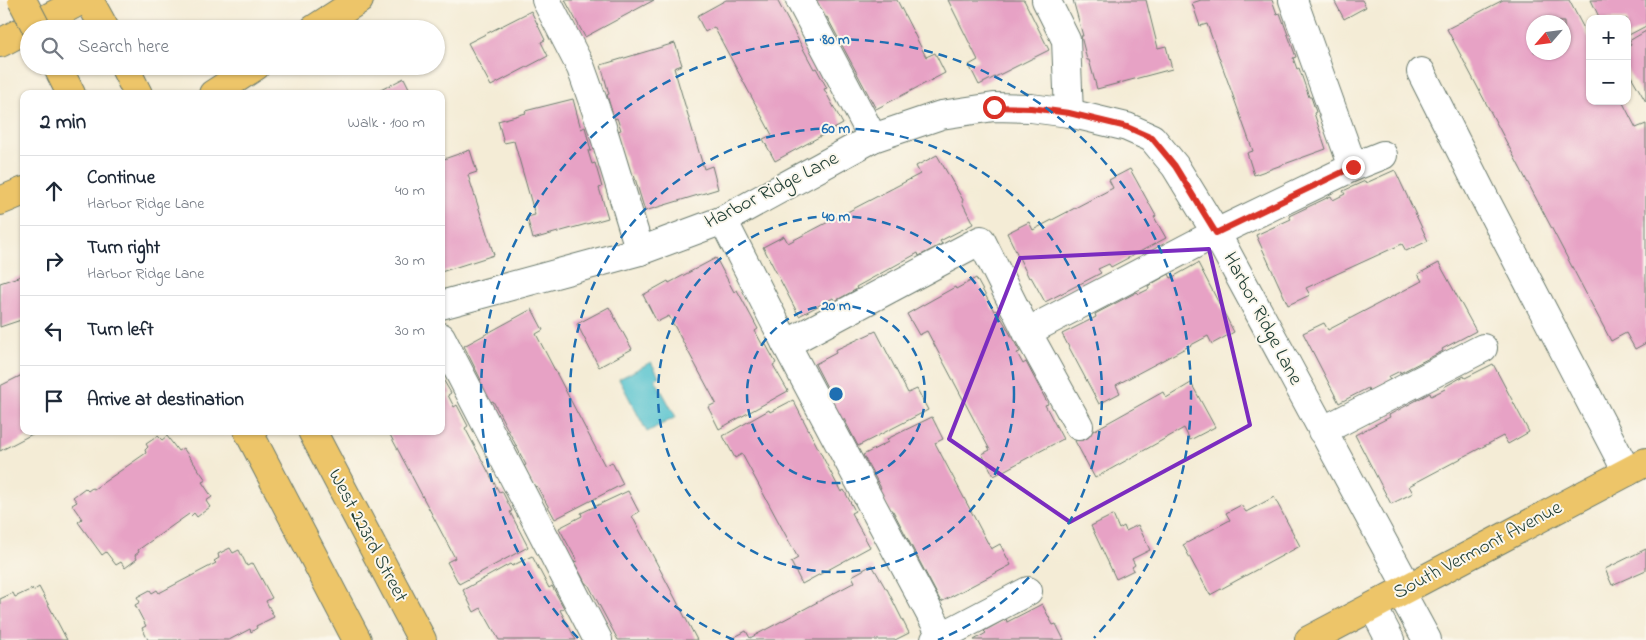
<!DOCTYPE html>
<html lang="en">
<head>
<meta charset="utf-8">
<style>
  :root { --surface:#fff; --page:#f2f2f3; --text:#1f2937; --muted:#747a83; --line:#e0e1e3 }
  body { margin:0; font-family:"Indie Flower",sans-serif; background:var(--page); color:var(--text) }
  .controls { position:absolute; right:15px; top:15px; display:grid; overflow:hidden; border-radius:10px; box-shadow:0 1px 4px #0004 }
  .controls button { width:45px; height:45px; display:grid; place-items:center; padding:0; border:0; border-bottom:1px solid var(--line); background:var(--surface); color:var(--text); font:25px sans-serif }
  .compass { position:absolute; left:1526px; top:15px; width:45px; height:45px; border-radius:50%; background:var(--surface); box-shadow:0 1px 4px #0004; rotate:242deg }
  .stop { position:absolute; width:15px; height:15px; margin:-11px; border:4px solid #d93025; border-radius:50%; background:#fff }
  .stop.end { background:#d93025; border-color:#fff; box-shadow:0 1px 5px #0008 }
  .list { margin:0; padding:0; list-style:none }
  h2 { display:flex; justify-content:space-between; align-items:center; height:65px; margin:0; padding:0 20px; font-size:21px }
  h2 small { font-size:16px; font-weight:400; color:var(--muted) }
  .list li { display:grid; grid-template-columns:32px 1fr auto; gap:15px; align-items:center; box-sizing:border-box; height:70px; padding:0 20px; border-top:1px solid var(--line) }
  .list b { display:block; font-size:19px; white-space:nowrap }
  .list p { margin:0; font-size:16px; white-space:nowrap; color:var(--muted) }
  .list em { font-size:16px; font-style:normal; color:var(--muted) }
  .icon { flex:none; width:28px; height:28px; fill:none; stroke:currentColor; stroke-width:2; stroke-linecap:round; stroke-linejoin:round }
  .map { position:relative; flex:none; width:1646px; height:640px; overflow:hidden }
  .search { position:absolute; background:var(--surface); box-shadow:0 1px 4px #0004; left:20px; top:20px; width:425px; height:55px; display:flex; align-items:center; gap:12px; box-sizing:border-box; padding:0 18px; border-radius:28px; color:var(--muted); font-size:19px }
  .panel { position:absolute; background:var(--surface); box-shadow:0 1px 4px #0004; left:20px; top:90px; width:425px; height:345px; border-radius:10px }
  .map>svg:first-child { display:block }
</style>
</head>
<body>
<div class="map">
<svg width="1646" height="640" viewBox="0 0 1646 640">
  <rect width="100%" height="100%" fill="#fbf7ec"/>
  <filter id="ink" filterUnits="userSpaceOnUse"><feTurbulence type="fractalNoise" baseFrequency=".02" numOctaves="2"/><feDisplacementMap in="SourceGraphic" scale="10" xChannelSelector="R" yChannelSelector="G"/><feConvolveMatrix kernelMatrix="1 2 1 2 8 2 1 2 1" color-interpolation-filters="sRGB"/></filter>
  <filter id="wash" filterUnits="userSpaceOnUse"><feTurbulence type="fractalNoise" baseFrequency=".0096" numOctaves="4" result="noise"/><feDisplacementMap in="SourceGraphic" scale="20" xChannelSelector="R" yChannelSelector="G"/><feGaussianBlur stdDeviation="1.12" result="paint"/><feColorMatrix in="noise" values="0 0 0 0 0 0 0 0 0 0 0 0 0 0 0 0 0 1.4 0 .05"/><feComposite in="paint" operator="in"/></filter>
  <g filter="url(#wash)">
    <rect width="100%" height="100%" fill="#f4ecd6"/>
    <polygon fill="#55c2ce" stroke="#3a8081" points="651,362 659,376 655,379 676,417 647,432 619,379"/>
    <g id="blocks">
      <g fill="#e7a2c5" fill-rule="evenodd">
        <polygon points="565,0 654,0 585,37"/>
        <polygon points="726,0 777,0 814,69 816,68 827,88 824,89 843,124 775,161 763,139 772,135 714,27 705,32 697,16"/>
        <polygon points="815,0 897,0 926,57 935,53 945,73 876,109 827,17 825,18"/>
        <polygon points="948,0 1024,0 1049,50 979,85 969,65 978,60"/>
        <polygon points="1073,0 1146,0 1158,48 1166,46 1172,69 1097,89 1089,60 1087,60 1081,36 1083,36"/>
        <polygon points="1201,0 1272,0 1277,14 1280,13 1296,57 1293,58 1297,69 1299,68 1309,97 1311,97 1316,112 1314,113 1326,149 1254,175 1247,153 1253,151 1207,24 1200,26 1192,3"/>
        <polygon points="1334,0 1362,0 1366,7 1344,19"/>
        <path d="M1503,0H1569L1590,40V101H1622L1636,128L1646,124V343L1635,349L1626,333L1611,341L1447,29ZM1534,22H1564V52H1534Z"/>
        <polygon points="1591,0 1646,0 1646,26 1627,36 1627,19 1600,19"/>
        <polygon points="531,11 545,40 541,42 548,56 491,86 468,43"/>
        <polygon points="1646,31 1646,102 1627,69 1627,47 1631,45 1629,41"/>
        <polygon points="675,43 682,65 674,68 704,169 712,166 718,189 645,211 634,175 631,176 617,131 621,130 617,118 614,119 607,95 609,94 601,65"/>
        <polygon points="404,78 412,94 373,94"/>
        <polygon points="573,99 581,129 585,127 591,151 588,151 592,164 595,163 602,187 599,188 608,218 533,239 527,217 535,215 514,141 504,143 498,121 526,113 525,111"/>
        <polygon points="470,150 477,172 468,175 494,255 441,272 441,160"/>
        <polygon points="937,155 963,200 962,202 973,224 940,241 942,244 919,256 918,253 856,287 857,289 835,301 833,298 799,316 763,247 784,236 788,243 920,174 916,166"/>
        <polygon points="1130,169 1156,216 1154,217 1166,238 1111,267 1109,264 1098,269 1101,273 1045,302 1031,277 1029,278 1007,233 1029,222 1033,230 1113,188 1109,180"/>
        <polygon points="1395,170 1428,241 1406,251 1402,244 1306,288 1310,295 1288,305 1256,235 1291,219 1289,216 1331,196 1333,200 1345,194 1343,191 1365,181 1366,183"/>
        <polygon points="716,258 734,292 737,290 758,329 755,331 762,344 765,343 776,363 773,365 788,391 719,429 708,407 716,403 669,316 657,322 643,295 668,281 669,283"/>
        <polygon points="1198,263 1234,332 1212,344 1208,336 1116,385 1120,393 1099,404 1062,334 1096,317 1095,314 1137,292 1139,294 1149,289 1148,286 1169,274 1171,278"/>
        <polygon points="1439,263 1476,331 1442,349 1443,351 1400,373 1400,371 1388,377 1390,380 1369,391 1368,388 1339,403 1303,333 1324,323 1328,330 1422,281 1418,274"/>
        <polygon points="24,275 24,319 0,327 0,283"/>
        <polygon points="976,278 994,311 997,310 1020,352 1017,353 1023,364 1026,362 1048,404 1045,405 1063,439 994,476 982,454 990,450 927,331 919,335 907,314 955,287 956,289"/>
        <polygon points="609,307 632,349 599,367 577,324"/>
        <polygon points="532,309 543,330 536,334 605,466 612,462 623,484 555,519 537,486 534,487 524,466 526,465 493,401 490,402 479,380 481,380 464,346"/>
        <polygon points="876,331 908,393 917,389 928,410 858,446 844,419 841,420 830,398 832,397 815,364 836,353 835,350"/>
        <polygon points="1493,364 1529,432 1508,444 1503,436 1409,486 1413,493 1391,504 1355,435 1390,417 1389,415 1430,393 1431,396 1445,389 1444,387 1464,376 1465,378"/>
        <polygon points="24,374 24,431 38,431 0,451 0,386"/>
        <polygon points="441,376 451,393 448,395 454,407 457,405 468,426 465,428 499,492 502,491 512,511 510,512 528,547 459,584 447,562 455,558 388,431 441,431"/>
        <polygon points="1191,383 1215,427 1190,440 1184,428 1095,478 1075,441 1163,392 1166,398"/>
        <polygon points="793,400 841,492 844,490 855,511 851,513 870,547 802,584 791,562 798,558 742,454 735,458 723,436 769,410 770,412"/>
        <polygon points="932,417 943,439 935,443 991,549 1000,544 1011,565 941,602 893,511 890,512 878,489 881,488 863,455 888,442 887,439"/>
        <polygon points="158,436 162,440 167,436 178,451 183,448 206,480 202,482 212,497 206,501 210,507 197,517 194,513 191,516 189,514 138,550 139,552 135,555 137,559 125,568 121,562 116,565 106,552 102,555 78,522 82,519 72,505 77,502 73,497 85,488 88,491 92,488 94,489 146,453 145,450 148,447 146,444"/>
        <polygon points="628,491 639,512 632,516 697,640 618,640 588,584 586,584 574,562 577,561 559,528 582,516 581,513"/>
        <polygon points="1274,497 1300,546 1210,595 1183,545 1230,520 1226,513 1241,505 1246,512"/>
        <polygon points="1113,515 1119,529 1124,526 1126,531 1138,525 1150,550 1132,559 1135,565 1132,567 1134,570 1116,579 1091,526"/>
        <polygon points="230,548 233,553 239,550 247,566 253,563 272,598 266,601 274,617 256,626 257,628 251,632 250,629 229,640 148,640 142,628 146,626 135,605 140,602 137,597 150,590 152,593 157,590 159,593 216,563 214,561 219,558 218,554"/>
        <polygon points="1646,549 1646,570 1612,585 1605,569"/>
        <polygon points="532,556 549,588 552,586 564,608 560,610 576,640 499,640 481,608 474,612 463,590 510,564 512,566"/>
        <polygon points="872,565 886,589 887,589 909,633 895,640 729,640 746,631 750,638 855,582 852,576"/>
        <polygon points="39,587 67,640 0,640 0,599 13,593 15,597 32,589 33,591"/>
        <polygon points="1042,604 1053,625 1056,624 1064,640 974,640 986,633 984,631 1006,619 1007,622"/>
      </g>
    </g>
  </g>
  <g filter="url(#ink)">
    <use href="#blocks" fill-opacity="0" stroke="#6a7a6d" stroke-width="1"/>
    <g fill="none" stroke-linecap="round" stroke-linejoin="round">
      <defs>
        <g id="minor">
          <polyline points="546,0 581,68 602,127 640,251"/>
          <polyline points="800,0 873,138"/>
          <polyline points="1046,0 1066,40 1069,113"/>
          <polyline points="1421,72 1482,193 1627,472"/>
          <polyline points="1353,167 1383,155"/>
          <polyline points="723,220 786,344 942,636"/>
          <polyline points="441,305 640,251 723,220 873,138 941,115 994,107 1031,108 1069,113 1127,127 1152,138 1175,166 1216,233 1408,588"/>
          <polyline points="441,337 598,640"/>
          <polyline points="786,344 981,240 1027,332"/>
          <polyline points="1079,426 1027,332 1216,233 1353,167 1293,0"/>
          <polyline points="1322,431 1483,348"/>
          <polyline points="1401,592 1427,640"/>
          <polyline points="1373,607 1390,640"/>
          <polyline points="935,640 1028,591"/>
        </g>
        <g id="major">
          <polyline points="89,0 105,29"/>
          <polyline points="57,66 71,94"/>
          <polyline points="124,66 138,94"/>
          <polyline points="248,431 357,640"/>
          <polyline points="312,431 422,640"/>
          <polyline points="1309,640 1646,462"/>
        </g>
        <g id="highway">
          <polyline points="314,29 359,0"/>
          <polyline points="0,43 82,0"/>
          <polyline points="213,94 256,66"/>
          <polyline points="0,201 24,191"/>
        </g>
      </defs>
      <use href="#minor" stroke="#6a7a6d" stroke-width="30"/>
      <use href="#major" stroke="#6a7a6d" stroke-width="30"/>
      <use href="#highway" stroke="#6a7a6d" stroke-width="30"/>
      <use href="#minor" stroke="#fff" stroke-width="28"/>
      <use href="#major" stroke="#edc569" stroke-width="28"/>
      <use href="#highway" stroke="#edc569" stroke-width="28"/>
      <defs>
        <polyline id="major-bridge" points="22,0 37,29"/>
      </defs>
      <use href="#major-bridge" stroke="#6a7a6d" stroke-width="30" stroke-linecap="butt"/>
      <use href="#major-bridge" stroke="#edc569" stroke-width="28"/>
    </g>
  </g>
  <g fill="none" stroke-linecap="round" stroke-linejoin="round" filter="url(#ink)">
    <polyline stroke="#d93025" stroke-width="6" points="994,107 1031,108 1069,113 1127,127 1152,138 1175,166 1216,233 1353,167"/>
  </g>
  <path fill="none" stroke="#7b2cbf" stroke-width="4" stroke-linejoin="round" d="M1209,249L1250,425L1070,522L949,439L1020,258Z"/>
  <g fill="none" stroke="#1f6fb2" stroke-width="2.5" stroke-dasharray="9 6">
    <circle cx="836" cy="394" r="89"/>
    <circle cx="836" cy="394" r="178"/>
    <path d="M734 640A266 266 0 1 1 938 640"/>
    <path d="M578 638A355 355 0 1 1 1094 638"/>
  </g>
  <g text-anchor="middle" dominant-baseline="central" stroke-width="4" stroke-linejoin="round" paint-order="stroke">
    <g font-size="20" fill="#1f3d34" stroke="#fbf7ec">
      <text transform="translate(772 191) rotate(-27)">Harbor Ridge Lane</text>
      <text transform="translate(1262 319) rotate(62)">Harbor Ridge Lane</text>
      <text transform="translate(367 536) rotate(62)">West 223rd Street</text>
      <text transform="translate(1478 551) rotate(-28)">South Vermont Avenue</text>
    </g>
  </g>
  <circle cx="836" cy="394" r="8" fill="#1f6fb2" stroke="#fbf7ec" stroke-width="2.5"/>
  <g font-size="15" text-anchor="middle" font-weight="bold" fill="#1f6fb2" stroke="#fbf7ec" stroke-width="4" stroke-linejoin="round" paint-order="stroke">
    <text x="836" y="44">80 m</text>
    <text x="836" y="133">60 m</text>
    <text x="836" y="221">40 m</text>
    <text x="836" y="310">20 m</text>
  </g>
</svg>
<div class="controls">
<button>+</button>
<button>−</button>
</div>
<svg class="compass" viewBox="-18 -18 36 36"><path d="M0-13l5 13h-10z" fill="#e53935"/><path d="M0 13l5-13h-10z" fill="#747a83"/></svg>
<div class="stop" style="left:994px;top:107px"></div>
<div class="stop end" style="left:1353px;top:167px"></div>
<div class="search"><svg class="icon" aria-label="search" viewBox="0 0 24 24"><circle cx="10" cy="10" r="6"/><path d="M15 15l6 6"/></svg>Search here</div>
<section class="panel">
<h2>2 min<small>Walk · 100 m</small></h2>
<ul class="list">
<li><svg class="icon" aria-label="ahead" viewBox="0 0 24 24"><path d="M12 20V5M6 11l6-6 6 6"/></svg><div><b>Continue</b><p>Harbor Ridge Lane</p></div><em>40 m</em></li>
<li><svg class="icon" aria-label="right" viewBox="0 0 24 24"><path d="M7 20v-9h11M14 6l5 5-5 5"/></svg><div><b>Turn right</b><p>Harbor Ridge Lane</p></div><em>30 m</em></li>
<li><svg class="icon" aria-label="left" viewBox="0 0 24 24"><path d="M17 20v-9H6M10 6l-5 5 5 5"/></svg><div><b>Turn left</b></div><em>30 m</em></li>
<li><svg class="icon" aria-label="arrive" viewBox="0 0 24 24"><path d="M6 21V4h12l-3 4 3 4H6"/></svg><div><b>Arrive at destination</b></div></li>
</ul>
</section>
</div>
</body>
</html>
